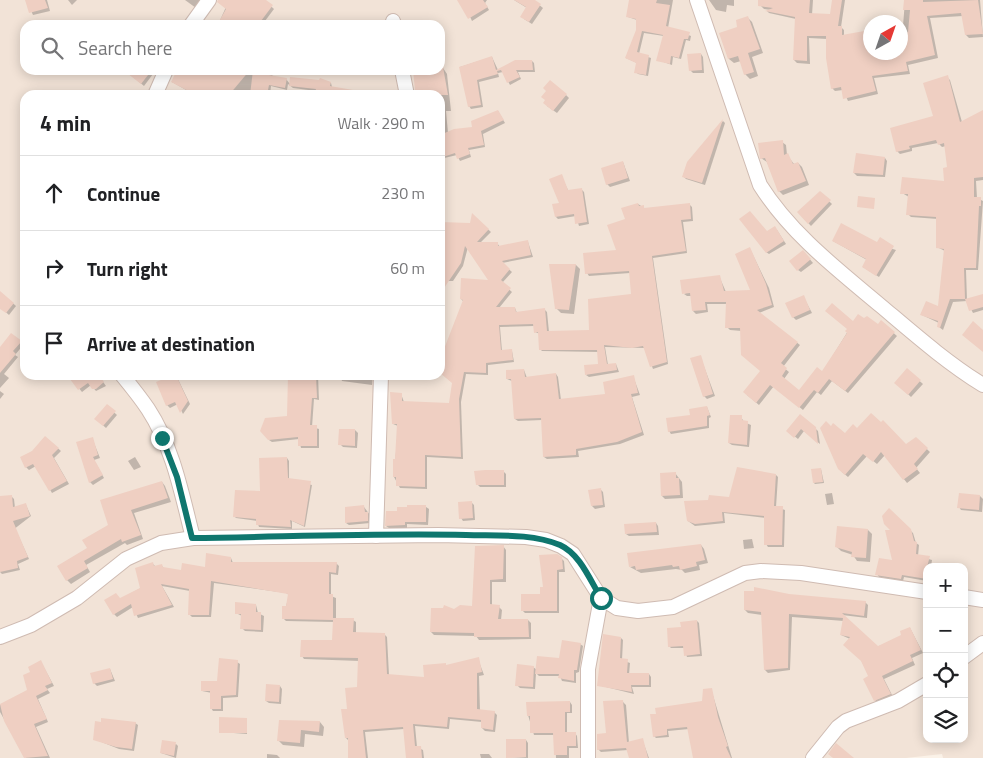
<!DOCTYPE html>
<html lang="en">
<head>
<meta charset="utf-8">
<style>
  :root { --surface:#fff; --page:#f2f2f2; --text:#202124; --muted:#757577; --line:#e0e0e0 }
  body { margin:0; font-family:"Titillium Web",sans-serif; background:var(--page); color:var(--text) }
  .controls { position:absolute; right:15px; bottom:15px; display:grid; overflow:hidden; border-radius:10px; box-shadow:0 2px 12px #0003 }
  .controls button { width:45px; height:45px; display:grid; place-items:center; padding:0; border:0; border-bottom:1px solid var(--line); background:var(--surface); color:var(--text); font:25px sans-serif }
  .compass { position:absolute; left:863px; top:15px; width:45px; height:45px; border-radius:50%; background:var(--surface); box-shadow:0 2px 12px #0003; rotate:40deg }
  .stop { position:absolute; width:15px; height:15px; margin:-11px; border:4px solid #0f766e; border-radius:50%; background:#fff }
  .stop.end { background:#0f766e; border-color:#fff; box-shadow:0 1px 5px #0008 }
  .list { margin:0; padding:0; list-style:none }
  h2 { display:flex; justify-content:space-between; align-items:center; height:65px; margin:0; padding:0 20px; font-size:21px }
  h2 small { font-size:16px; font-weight:400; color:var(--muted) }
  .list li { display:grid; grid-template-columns:32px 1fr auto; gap:15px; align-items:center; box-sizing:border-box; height:75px; padding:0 20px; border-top:1px solid var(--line) }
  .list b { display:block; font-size:19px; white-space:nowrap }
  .list em { font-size:16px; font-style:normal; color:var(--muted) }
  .icon { flex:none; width:28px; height:28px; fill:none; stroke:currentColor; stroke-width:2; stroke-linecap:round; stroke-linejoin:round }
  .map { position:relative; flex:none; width:983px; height:758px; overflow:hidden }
  .search { position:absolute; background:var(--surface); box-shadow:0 2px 12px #0003; left:20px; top:20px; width:425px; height:55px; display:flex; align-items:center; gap:12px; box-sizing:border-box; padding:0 18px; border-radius:15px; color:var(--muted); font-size:19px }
  .panel { position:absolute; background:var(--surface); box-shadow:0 2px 12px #0003; left:20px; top:90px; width:425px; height:290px; border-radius:15px }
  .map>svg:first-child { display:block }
</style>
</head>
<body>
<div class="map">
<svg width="983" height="758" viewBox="0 0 983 758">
  <rect width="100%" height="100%" fill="#fbf2e8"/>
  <path fill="#f2e3d7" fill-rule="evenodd" d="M0,0H983V758H943L942,754L906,758H0ZM870,22H900V52H870ZM25,25H440V70H25ZM25,95H440V375H25ZM927,567H964V739H927Z"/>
  <g fill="#0003">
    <polygon points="26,0 47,0 50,11 33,15"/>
    <polygon points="68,0 77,0 72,5"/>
    <polygon points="185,0 203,0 196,8"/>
    <polygon points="229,0 264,0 274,9 262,25 218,25"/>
    <polygon points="462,0 487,0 485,3 489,10 472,21"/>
    <polygon points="514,0 533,0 543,8 532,24 524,19 527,8"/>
    <polygon points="630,0 673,0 668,28 691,36 690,41 686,40 681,59 673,57 672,65 658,60 664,36 644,33 639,54 651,58 648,76 638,74 636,72 637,63 626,58 637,30 637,20 628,17"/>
    <polygon points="709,0 734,0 734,6 727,5 726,12 716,10"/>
    <polygon points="762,0 813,0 812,15 831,15 833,0 845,0 841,27 844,30 844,36 870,31 870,52 900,52 900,27 903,26 905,0 980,0 983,37 969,38 966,35 963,16 930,18 938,58 908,65 910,74 874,78 878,94 848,101 843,90 835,91 832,88 827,39 809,38 810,64 797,63 794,60 796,19 769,13 767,11 771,10 764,9 761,6"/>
    <polygon points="748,18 752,22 763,53 752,57 758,76 750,79 745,74 741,61 734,63 729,59 721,33 738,28"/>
    <polygon points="701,54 703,57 704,73 693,73 690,70"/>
    <polygon points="492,57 498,70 532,61 534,63 535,72 518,72 521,79 510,85 503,72 498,73 499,77 479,82 483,107 471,109 469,106 460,67"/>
    <polygon points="443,68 447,74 451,111 446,111 448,133 473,128 498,111 505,123 483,134 485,147 469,150 471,157 460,161 457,155 440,159 440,95 418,95 414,77 415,70"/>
    <polygon points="125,70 149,70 153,74 144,86"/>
    <polygon points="178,70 274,70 272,77 286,79 290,84 331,83 332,87 343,95 315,95 316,91 293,88 288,84 287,90 271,86 270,95 195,95 172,82"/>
    <polygon points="947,77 950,80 962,122 983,112 983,180 976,181 977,198 983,201 978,270 966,270 967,300 983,295 983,310 973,313 967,301 953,302 943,330 939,327 939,323 922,315 939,307 945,251 937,247 938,219 911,217 908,214 909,197 902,193 945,182 948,169 946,146 942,147 938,143 912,148 912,151 900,154 897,151 935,117"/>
    <polygon points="566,95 569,98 557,113 547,106"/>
    <polygon points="723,121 725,123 705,185 686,179 683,176 688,162"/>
    <polygon points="782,142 786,145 787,155 794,164 798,163 802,167 809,185 783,195 779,191 767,162 761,158"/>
    <polygon points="885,158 887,161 885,177 857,176 854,173"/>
    <polygon points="623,162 630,181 610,187 607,184"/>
    <polygon points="561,176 569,192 582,190 584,192 589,224 579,226 576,216 558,219 556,217 561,204"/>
    <polygon points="820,193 832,204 811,226 798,212"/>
    <polygon points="638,204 646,209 689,204 692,207 693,221 683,222 687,253 653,258 668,364 653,369 645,348 605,347 608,365 616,364 619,372 589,377 586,375 599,365 599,352 542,351 540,349 540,334 535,332 534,326 500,327 502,351 512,351 514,362 488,365 488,375 466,374 461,402 463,459 427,457 427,489 400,488 394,477 398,426 393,424 401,394 404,402 450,404 453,383 440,372 440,350 448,351 464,302 461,299 490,281 468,247 463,266 453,281 440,281 441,223 471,224 473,216 491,232 480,243 497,243 500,247 528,242 533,257 502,263 512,272 502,283 512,292 499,308 515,308 517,313 544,309 547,312 549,332 590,331 632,295 630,273 589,276 587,273 618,251 626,220"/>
    <polygon points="777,230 786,244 769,254 766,252 767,233"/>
    <polygon points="833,241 877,244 896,250 879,277 863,267 867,260"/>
    <polygon points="750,249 769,288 774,307 759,313 800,345 783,367 789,372 784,379 799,392 822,373 853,323 878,326 881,322 897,336 848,393 832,381 821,395 817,392 803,410 774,386 759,405 747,395 761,371 742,331 730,330 727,327 727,304 707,304 708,312 696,314 693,311 691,296 687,296 684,294 719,276 726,292 752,291"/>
    <polygon points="803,251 813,263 801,272 798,270"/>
    <polygon points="551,265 576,265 580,269 574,314 561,313 557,309"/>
    <polygon points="0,292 16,306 9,315 0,307"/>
    <polygon points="803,296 812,313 796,320 793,317"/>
    <polygon points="21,342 24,344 15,355 18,357 4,374 9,378 0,388 0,349"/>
    <polygon points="700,356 715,396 707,399 704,396"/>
    <polygon points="524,370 527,378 556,374 558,377 561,400 606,395 633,376 640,395 632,397 644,435 620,444 578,451 579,457 547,459 544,457 542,420 518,421 515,419 512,381 507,379"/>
    <polygon points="907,370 923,384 911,397 896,383"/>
    <polygon points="68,375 104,375 101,379 106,386 96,391 91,385 82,392"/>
    <polygon points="176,375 190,404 183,414 178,404 170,408 167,405"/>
    <polygon points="259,375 318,375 319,400 314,399 312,427 319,429 319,448 301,448 299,439 272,442 269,440 288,417 289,378"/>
    <polygon points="340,375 373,375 372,385 342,381"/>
    <polygon points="0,391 4,394 0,399"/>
    <polygon points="107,406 117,415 106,428 96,419"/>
    <polygon points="707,407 711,417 709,418 709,428 671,434 669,431"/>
    <polygon points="800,415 818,431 820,444 804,431 798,439 788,431"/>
    <polygon points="741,417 744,422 751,425 749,447 732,445 729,443"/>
    <polygon points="831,427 845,434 857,430 906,445 916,439 930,452 916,468 920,473 907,483 885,455 877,464 867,456 848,477 842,472"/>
    <polygon points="355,430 358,433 357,448 343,447 340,444"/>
    <polygon points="45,437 61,451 54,458 69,484 52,493 36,466 29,470 26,467 33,452"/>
    <polygon points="92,438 100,458 94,460 104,478 93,485 90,482"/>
    <polygon points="135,457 141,467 134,470 128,461"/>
    <polygon points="287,458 289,461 289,480 312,485 305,527 292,521 292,529 259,527 257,521 236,518 234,516 261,492"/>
    <polygon points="821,469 824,483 815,484 814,483"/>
    <polygon points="503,471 506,474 506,487 480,487 477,484"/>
    <polygon points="675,473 682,482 683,498 665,499 662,496"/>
    <polygon points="776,475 778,477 776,507 785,510 784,547 768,547 766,544 766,518 724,513 725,523 695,526 688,521 709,502 730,498"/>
    <polygon points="162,482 165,486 171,502 134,513 143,539 127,545 125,543 86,565 90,572 71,584 67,580 88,549 109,526"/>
    <polygon points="600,489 603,492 605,507 595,509 592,506"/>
    <polygon points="832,493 834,504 827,505 825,494"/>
    <polygon points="980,496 983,499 982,512 961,510 959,507"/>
    <polygon points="0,497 12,497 14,499 15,508 26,505 31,516 0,540"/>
    <polygon points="471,502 474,505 475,520 463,521 461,518"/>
    <polygon points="364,507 370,515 370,523 349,525 346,523"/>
    <polygon points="426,507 429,509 428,525 407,524 407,528 389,528 386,526 398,512"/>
    <polygon points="889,510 913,533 916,543 919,545 918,556 932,560 931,567 927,567 927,581 904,577 903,581 879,577 877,574 893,562"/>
    <polygon points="656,523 658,526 659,535 629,536 626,534"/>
    <polygon points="868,530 872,534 870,562 857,561 853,555 841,551 837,547"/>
    <polygon points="19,537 29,559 18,564 20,570 2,574 0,572 0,557"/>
    <polygon points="752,539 754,548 744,549 743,540"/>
    <polygon points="701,545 704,549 708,563 699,565 700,570 685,573 682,570 676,569 641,573 630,567"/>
    <polygon points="503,546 506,550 506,582 492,582 492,606 499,607 502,610 501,620 528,620 531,623 531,639 479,640 476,636 434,635 431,632 454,610 473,607"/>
    <polygon points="231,558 233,563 336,563 339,566 338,575 331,574 331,596 336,598 336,619 353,620 356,622 356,634 384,634 387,637 389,675 425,678 445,664 447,666 478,659 484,675 479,676 480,711 494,712 497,715 495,732 485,731 482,728 482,722 450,719 449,729 415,726 417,747 423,750 424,758 407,758 404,729 365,732 368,758 349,758 349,741 346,738 348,710 358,688 360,661 304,659 302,656 334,642 334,622 286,621 283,618 289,595 286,593 214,583 211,617 192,617 189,614 190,591 162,586 174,607 138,618 133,607 117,617 114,614 120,599 141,588 153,564 156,567 162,566 164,568 182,571 206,568"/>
    <polygon points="561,558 564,561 565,572 559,572 559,613 525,613 522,610 541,595"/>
    <polygon points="789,595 865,602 868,605 867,618 842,615 877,647 903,636 910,628 923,653 912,658 915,665 884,679 893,697 878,703 875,700 870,677 850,639 841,635 844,621 792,617 790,670 768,673 765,670 762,615 748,613 745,610"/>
    <polygon points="256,605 258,613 264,616 263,632 245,631 242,628 242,616 236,613"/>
    <polygon points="697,621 699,623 702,656 687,657 684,648 671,648 669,646 682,628"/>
    <polygon points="621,638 623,640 622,660 630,663 629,675 649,674 651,677 651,687 632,687 634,694 598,685"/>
    <polygon points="580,644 583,646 579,672 576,673 576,683 562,681 560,676 539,676 536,673 535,689 520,688 517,685 533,667 537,670 560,660"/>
    <polygon points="41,662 54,686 47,689 50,693 38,699 48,722 36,727 50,758 26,758 0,712 0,705 28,691 32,672"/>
    <polygon points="237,662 240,664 238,697 223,698 223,711 213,711 211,708 212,693 202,691 218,682"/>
    <polygon points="110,669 115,681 97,686 94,683"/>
    <polygon points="280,686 282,689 281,704 269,703 266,701"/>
    <polygon points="711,689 732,758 695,758 689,729 668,731 669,737 656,738 654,736 704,702"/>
    <polygon points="570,702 572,705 572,713 567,713 567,734 575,733 577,736 578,748 569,748 569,758 556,758 555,735 534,735 528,715"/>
    <polygon points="623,702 626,705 629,743 642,739 649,758 630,758 628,750 601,752 598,749"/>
    <polygon points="247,720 247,734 220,732"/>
    <polygon points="280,721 320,722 324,727 323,736 305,734 304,747 283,745 278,740"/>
    <polygon points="135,723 138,725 134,751 119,749 94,739 102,724"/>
    <polygon points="526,740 528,743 528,758 507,757"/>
    <polygon points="176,744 178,746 176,758 161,753"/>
    <polygon points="267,754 277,755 280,758 267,758"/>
    <polygon points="480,754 489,754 492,758 481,758"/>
  </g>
  <g fill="#efcfc2">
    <polygon points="25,0 45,0 48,8 29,13"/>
    <polygon points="218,0 266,0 273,5 258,25 217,25 226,9 217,2"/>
    <polygon points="457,0 483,0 488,7 468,19"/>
    <polygon points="514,0 535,0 541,4 529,22 520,17 526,7"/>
    <polygon points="629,0 657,0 656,3 670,5 666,26 690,32 688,39 684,39 679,58 671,56 670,64 656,61 663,35 642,31 637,52 649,55 646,75 634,73 636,63 625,58 636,30 636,19 626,17"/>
    <polygon points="758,0 810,0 809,13 830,14 832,0 842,0 838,26 842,26 842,35 870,30 870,53 900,52 900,49 903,48 900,34 908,32 910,10 903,10 904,0 923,0 923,2 978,0 983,34 965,35 961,13 927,16 935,55 906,62 908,71 872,76 876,91 843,99 841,87 831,89 826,58 826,36 807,36 807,61 793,60 795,17 765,11 773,8 758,6"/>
    <polygon points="748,16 760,49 748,53 754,72 744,75 738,56 728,59 719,33 737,27 736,20"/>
    <polygon points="701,53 702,70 689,71 687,54"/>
    <polygon points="492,56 496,70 515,60 532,60 533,70 516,70 520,77 507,83 501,70 497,71 498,74 477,80 481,105 468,107 459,67"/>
    <polygon points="443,67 448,95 417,95 419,90 415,90 413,70 440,70"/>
    <polygon points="123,70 152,70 141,84"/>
    <polygon points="177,70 250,70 229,95 196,95 171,82"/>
    <polygon points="253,70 271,70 269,75 287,78 285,88 269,85 267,95 250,95"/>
    <polygon points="948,75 960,122 983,110 983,177 974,178 974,197 981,197 981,206 979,206 976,268 964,268 965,299 950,299 940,328 937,327 938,321 920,315 926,301 938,306 944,249 936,248 936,217 906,215 908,194 900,194 902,177 944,181 943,168 947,167 944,143 938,145 936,140 909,146 910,149 896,152 890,128 933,116 923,83"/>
    <polygon points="290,77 319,80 320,78 331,82 330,86 353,90 353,95 314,95 316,89 289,86"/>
    <polygon points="550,80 567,94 553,111 543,103 545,100 541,97 546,91 543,88"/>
    <polygon points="498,110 504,120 481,131 484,145 468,148 470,154 457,159 455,153 440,158 440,135 454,129 472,127 471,121"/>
    <polygon points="723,119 702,183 682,177 687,162"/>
    <polygon points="783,140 784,155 788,153 793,164 798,162 806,181 778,192 765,158 760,159 758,143"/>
    <polygon points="856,153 885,157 883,175 853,173"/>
    <polygon points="623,161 628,178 606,185 601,168"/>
    <polygon points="562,174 568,190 582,188 587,222 575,224 574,214 555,217 552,204 559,203 549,179"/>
    <polygon points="820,191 831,200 808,224 797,212"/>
    <polygon points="858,196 875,198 874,209 857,207"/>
    <polygon points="638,203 639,206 644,205 644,208 690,203 691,219 681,220 686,251 652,256 667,362 650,367 643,346 632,348 604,345 607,364 616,363 617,370 585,375 584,365 598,364 597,350 539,350 538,332 534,333 533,324 499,325 501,350 512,349 513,360 486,363 486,373 464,372 459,399 461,457 425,455 425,487 396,486 396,477 393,477 393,459 395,459 397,424 392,424 390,392 402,393 402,401 449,403 452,383 440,373 440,348 444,349 463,300 460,299 461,278 488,280 465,246 461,263 440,294 440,257 443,237 440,237 440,222 470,223 472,213 489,229 477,242 498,242 498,246 528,240 531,255 502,261 510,269 501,280 511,288 496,307 515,307 516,312 545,308 547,331 589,330 588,299 631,294 629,271 585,274 583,253 616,250 607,225 625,219 621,208"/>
    <polygon points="750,211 767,231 775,226 784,241 766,253 739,219"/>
    <polygon points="841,223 877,242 880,237 894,246 876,276 862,267 866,259 832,241"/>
    <polygon points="750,247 766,284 772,305 757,310 798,342 781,363 787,368 782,376 799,390 817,367 822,371 847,333 845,331 847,329 825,311 832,303 853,321 858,314 864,318 867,316 878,324 881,320 895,332 845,391 829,379 818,393 814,390 799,408 770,385 756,403 743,392 760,371 741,355 740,328 725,328 726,302 705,302 706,310 692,311 690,293 682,294 680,280 720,275 724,291 750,290 735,254"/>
    <polygon points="803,250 811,259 797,271 789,261"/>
    <polygon points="549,264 576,264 569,310 555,309"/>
    <polygon points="0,291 14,303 6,313 0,309"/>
    <polygon points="983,294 983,307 969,311 965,299"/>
    <polygon points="804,295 810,310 792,318 785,303"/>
    <polygon points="973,321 983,330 983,352 962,335"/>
    <polygon points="11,333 22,341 13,351 16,354 0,373 0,347"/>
    <polygon points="701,355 713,394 703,397 690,358"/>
    <polygon points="907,368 921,380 908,395 894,383"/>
    <polygon points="524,369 525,377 556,373 559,399 605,394 603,382 634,375 638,393 631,394 642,432 617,442 576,449 576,455 543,457 541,418 514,419 511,379 506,379 506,370"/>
    <polygon points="67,375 99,375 104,382 96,389 92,389 88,383 78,390"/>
    <polygon points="173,375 176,375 188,401 180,413 175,402 166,406 156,382"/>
    <polygon points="288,375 316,375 317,398 312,398 310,425 317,425 317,446 298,446 298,437 268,440 260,431 265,418 287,416"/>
    <polygon points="107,404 116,411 103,426 94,419"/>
    <polygon points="707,406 710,415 707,416 707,426 668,432 666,418 690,415 689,409"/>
    <polygon points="871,413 881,422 883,420 906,444 916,437 928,448 914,464 918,469 903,480 881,452 873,462 863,454 845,475 838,469 820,428 826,421 831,426 833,423 845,433 853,424 857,428"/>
    <polygon points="800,414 816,427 818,444 801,429 794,438 786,431"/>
    <polygon points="730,415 742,415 742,420 748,421 747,445 728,443"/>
    <polygon points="339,429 355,429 355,446 338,445"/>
    <polygon points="45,436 59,448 52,455 67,481 49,491 33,464 25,468 20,457 32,451"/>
    <polygon points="93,437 98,455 93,457 103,475 89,483 76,442"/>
    <polygon points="287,457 288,478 311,481 304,526 290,520 291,527 256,525 256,519 233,517 235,490 260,491 259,458"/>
    <polygon points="737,467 776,474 774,506 783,506 782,545 764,545 764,516 722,512 723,521 695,524 687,521 684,501 708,500 709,495 729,497"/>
    <polygon points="821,468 823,482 813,483 811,469"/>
    <polygon points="485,470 504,470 504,485 476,485 474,471"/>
    <polygon points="676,472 676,478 679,478 680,495 661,496 660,473"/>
    <polygon points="162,481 168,498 131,510 141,535 122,542 121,539 84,561 88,568 66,581 57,566 87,548 82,540 108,525 100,500"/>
    <polygon points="601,488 603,505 591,506 588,490"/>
    <polygon points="959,493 980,495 979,510 957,508"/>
    <polygon points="12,495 13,507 26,503 30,516 13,521 28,557 17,561 18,568 0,572 0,496"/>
    <polygon points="472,501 473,518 459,519 458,502"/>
    <polygon points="364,505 365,512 368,512 368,521 345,523 345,507"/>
    <polygon points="407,505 426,505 426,522 405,522 405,525 385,526 386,511 397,511 397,507 407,507"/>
    <polygon points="889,508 911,529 914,541 917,542 916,554 930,556 927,567 927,579 902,575 901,579 875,575 879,558 892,560 885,530 890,530 884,524 882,516"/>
    <polygon points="656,522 657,532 625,534 624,524"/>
    <polygon points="837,526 868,529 866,558 851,557 852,552 835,547"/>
    <polygon points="701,544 705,560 696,562 697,566 680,570 679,566 673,567 672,565 636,570 635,566 629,567 627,553"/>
    <polygon points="504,545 503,579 490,580 490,604 500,605 498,619 528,619 529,637 474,637 474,633 430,632 431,608 443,608 444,605 454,609 460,605 472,606 475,546"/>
    <polygon points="206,553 231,557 231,562 337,562 336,573 329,572 329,594 333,594 333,618 354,618 353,632 385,633 387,674 424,677 423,665 446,663 446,665 479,657 482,672 477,673 477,709 495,711 493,730 481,728 481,720 448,717 447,727 413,724 415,746 421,746 422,758 406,758 403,727 363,730 366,758 348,758 348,738 345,738 341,709 347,709 345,688 357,687 358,658 300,657 301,640 332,640 333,620 282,619 282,606 286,606 288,594 211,581 209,615 188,615 189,589 161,584 172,605 134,616 131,604 113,615 104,600 116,593 120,598 140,588 135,568 153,562 154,566 162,564 163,567 181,570 182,563 205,567"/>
    <polygon points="557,554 562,557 563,569 557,570 557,611 521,611 521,594 540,594 540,587 543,587 539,555"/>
    <polygon points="754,587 789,594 866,601 864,616 842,613 878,646 901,635 900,631 910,627 921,650 910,655 913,661 882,676 891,694 874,701 863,679 868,676 861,661 843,645 850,637 840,635 843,618 789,614 788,668 764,670 761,612 744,610 744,591 754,591"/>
    <polygon points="235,602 256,604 256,612 261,612 261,630 240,629 241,614 235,614"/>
    <polygon points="697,620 700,654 684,656 683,646 668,647 667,628 681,627 680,622"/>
    <polygon points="603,634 621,637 620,658 628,659 627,673 649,673 649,685 631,685 632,692 597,686"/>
    <polygon points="562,640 581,643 577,670 574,670 574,681 558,678 559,674 535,674 537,656 559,658"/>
    <polygon points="219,658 238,660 236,695 221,696 221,709 210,709 210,691 201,691 201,681 217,681"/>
    <polygon points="41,660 52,683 45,686 48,690 36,696 47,719 34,724 48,756 24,758 4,721 0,704 27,690 23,675 30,672 28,667"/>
    <polygon points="517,664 534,666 533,687 515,686"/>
    <polygon points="110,668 113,679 93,684 90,673"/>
    <polygon points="266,684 280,685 279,702 265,701"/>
    <polygon points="712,688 718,717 728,746 726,747 731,758 693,758 687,727 667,729 667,735 653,737 650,714 656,714 655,708 702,701 703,689"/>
    <polygon points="623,700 627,742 643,738 648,758 629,758 626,748 597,750 597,734 606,733 603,701"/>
    <polygon points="570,701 570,712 565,712 565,732 576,732 576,746 567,746 567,755 554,755 553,733 530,733 530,716 527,716 526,702"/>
    <polygon points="219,717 247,718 247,733 219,733"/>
    <polygon points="101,718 136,722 132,749 116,747 93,740 95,721 101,722"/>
    <polygon points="279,720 320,721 319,732 301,730 300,743 277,741"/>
    <polygon points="506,739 526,739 526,757 506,758"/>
    <polygon points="162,740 176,742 174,756 160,753"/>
    <polygon points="836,743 854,758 833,758 828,754"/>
  </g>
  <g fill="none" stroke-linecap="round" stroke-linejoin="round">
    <defs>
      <g id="street">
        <path d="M697,0L760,185C791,234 837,269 881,306C913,333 947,363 983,385"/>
        <polyline points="393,21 394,25"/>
        <polyline points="191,25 209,0"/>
        <polyline points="402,70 407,95"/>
        <polyline points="155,95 166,70"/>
        <path d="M122,375C131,386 140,397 148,409C173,447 182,495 193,538"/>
        <polyline points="376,536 381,375"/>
        <polyline points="964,597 983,600"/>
        <polyline points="0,637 31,625 77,598 126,559 161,543 193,538 438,535 526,537 546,540 561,546 573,554 601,598 617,608 638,611 673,607 745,573 761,571 801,573 927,592"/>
        <polyline points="964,657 983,643"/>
        <polyline points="588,758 588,669 601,598"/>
        <polyline points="813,758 838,727 846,721 898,701 927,684"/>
      </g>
    </defs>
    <use href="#street" stroke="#cfbbb2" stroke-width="16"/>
    <use href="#street" stroke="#fff" stroke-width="14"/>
  </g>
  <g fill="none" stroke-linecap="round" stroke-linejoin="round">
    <path stroke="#0f766e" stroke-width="6" d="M162,438L177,477L192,538C283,537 375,533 466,535C496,536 531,533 560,545C580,554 590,580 601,598"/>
  </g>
</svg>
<div class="controls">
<button>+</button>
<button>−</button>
<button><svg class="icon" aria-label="locate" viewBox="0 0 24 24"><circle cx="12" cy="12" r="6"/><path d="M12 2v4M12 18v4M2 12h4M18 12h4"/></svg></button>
<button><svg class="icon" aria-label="layers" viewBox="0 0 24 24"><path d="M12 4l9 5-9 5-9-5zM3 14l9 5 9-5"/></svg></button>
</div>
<svg class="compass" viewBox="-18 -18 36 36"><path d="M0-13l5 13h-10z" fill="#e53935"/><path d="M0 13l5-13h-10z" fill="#757577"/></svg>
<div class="stop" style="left:601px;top:598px"></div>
<div class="stop end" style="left:162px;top:438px"></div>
<div class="search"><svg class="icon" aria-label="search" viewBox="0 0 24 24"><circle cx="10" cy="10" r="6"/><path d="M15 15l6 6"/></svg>Search here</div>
<section class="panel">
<h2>4 min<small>Walk · 290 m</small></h2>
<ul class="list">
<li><svg class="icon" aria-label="ahead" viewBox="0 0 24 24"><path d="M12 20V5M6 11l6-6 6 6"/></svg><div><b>Continue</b></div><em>230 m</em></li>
<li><svg class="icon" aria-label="right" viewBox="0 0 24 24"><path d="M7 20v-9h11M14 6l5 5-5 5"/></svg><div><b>Turn right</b></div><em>60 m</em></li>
<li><svg class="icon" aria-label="arrive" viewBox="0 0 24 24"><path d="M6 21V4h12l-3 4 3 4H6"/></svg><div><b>Arrive at destination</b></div></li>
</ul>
</section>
</div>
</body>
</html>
